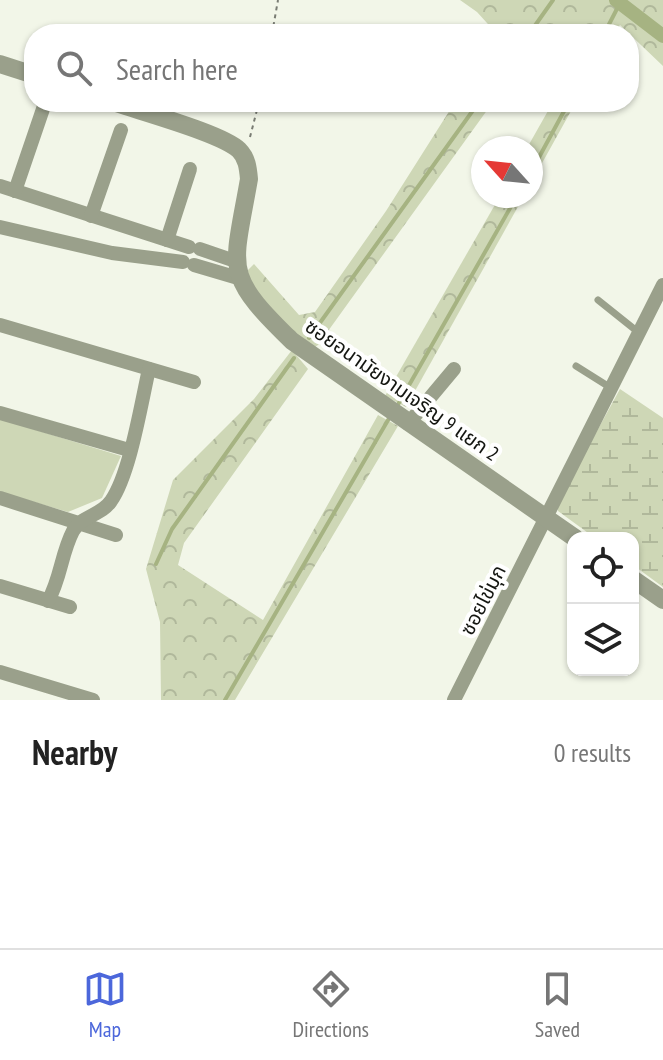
<!DOCTYPE html>
<html lang="en">
<head>
<meta charset="utf-8">
<style>
  :root { --surface:#fff; --page:#f6f6f6; --text:#222; --muted:#767676; --line:#e0e0e0; --accent:#4c67db }
  body { margin:0; font-family:"PT Sans Narrow","Noto Sans Thai",sans-serif; background:var(--page); color:var(--text) }
  .controls { position:absolute; right:24px; bottom:24px; display:grid; overflow:hidden; border-radius:16px; box-shadow:0 2px 6px #0004 }
  .controls button { width:72px; height:72px; display:grid; place-items:center; padding:0; border:0; border-bottom:2px solid var(--line); background:var(--surface); color:var(--text); font:40px sans-serif }
  .compass { position:absolute; left:471px; top:136px; width:72px; height:72px; border-radius:50%; background:var(--surface); box-shadow:0 2px 6px #0004; rotate:297deg }
  .list { margin:0; padding:0; list-style:none }
  h2 { display:flex; justify-content:space-between; align-items:center; height:104px; margin:0; padding:0 32px; font-size:34px }
  h2 small { font-size:26px; font-weight:400; color:var(--muted) }
  .icon { flex:none; width:44px; height:44px; fill:none; stroke:currentColor; stroke-width:2; stroke-linecap:round; stroke-linejoin:round }
  .map { position:relative; flex:none; width:663px; height:700px; overflow:hidden }
  .search { position:absolute; background:var(--surface); box-shadow:0 2px 6px #0004; left:24px; right:24px; top:24px; height:88px; display:flex; align-items:center; gap:20px; box-sizing:border-box; padding:0 28px; border-radius:32px; color:var(--muted); font-size:30px }
  .sheet { height:248px; background:var(--surface) }
  nav { display:flex; justify-content:space-around; align-items:center; box-sizing:border-box; height:112px; border-top:2px solid var(--line); background:var(--surface); font-size:22px; color:var(--muted) }
  nav a { display:grid; justify-items:center; gap:4px }
  nav .on { color:var(--accent) }
  .map>svg:first-child { display:block }
</style>
</head>
<body>
<div class="map">
<svg width="663" height="700" viewBox="0 0 663 700">
  <defs>
    <pattern id="forest-crowns" width="20" height="18" patternUnits="userSpaceOnUse" patternTransform="scale(2)"><rect width="20" height="18" fill="#ced7b6"/><path d="M2 6a3 3 0 1 1 6 0M12 15a3 3 0 1 1 6 0" fill="none" stroke="#b0b89b"/></pattern>
    <pattern id="wetland-marsh" width="20" height="14" patternUnits="userSpaceOnUse" patternTransform="scale(2)"><rect width="20" height="14" fill="#ced7b6"/><path d="M1 5h8M5 5V1M11 12h8M15 12V8" fill="none" stroke="#b0b89b"/></pattern>
  </defs>
  <rect width="100%" height="100%" fill="#f2f6e8"/>
  <polygon fill="#ced7b6" points="0,419 121,456 102,498 68,512 0,492"/>
  <g fill="url(#forest-crowns)">
    <polygon points="460,0 663,0 663,66 620,25 614,34 497,34 477,12"/>
    <polygon points="455,102 493,102 318,345 312,349 257,297 246,272 254,264 299,315 315,312 386,211"/>
    <polygon points="553,102 576,102 531,183 531,148 527,148"/>
    <polygon points="500,196 524,196 406,407 385,396"/>
    <polygon points="292,350 308,369 184,543 178,565 263,620 378,415 398,426 235,700 161,700 160,622 146,569 173,480 254,399"/>
  </g>
  <polygon fill="url(#wetland-marsh)" points="620,389 663,418 663,587 633,565 633,538 595,538 558,511 558,502"/>
  <g fill="none" stroke-linecap="round" stroke-linejoin="round">
    <g stroke="#a6b382" stroke-width="4">
      <polyline points="529,34 553,0"/>
      <polyline points="604,34 620,3"/>
      <polyline points="531,172 569,102"/>
      <polyline points="309,338 479,102"/>
      <polyline points="396,408 517,196"/>
      <polyline points="156,564 172,529 294,358"/>
      <polyline points="225,700 391,415"/>
    </g>
    <polyline stroke="#a6b382" stroke-width="14" points="616,0 663,36"/>
    <g stroke="#797c73" stroke-width="2" stroke-dasharray="4 4" stroke-linecap="butt">
      <polyline points="272,34 278,0"/>
      <polyline points="250,137 259,102"/>
    </g>
    <g stroke="#9aa08b" stroke-width="7">
      <polyline points="598,300 638,332"/>
      <polyline points="576,366 611,388"/>
    </g>
    <g stroke="#9aa08b" stroke-width="14">
      <polyline points="0,186 189,247"/>
      <polyline points="15,191 44,106"/>
      <polyline points="91,216 121,130"/>
      <polyline points="0,227 112,253 183,262"/>
      <polyline points="167,240 190,169"/>
      <polyline points="200,249 235,261"/>
      <polyline points="194,265 238,278"/>
      <polyline points="0,325 194,382"/>
      <polyline points="0,413 129,450"/>
      <polyline points="408,424 454,369"/>
      <polyline points="0,498 116,535"/>
      <polyline points="0,586 70,607"/>
      <path d="M48,601C61,578 61,554 73,531C82,515 101,516 111,501C130,474 141,404 149,369"/>
      <polyline points="0,672 93,700"/>
      <polyline points="454,700 663,285"/>
    </g>
    <g stroke="#9aa08b" stroke-width="18">
      <polyline points="0,64 34,75"/>
      <path d="M114,102C141,112 221,133 239,150C247,158 248,168 249,179C233,271 222,273 292,341L575,538"/>
      <polyline points="633,579 663,600"/>
    </g>
  </g>
  <g text-anchor="middle" dominant-baseline="central" stroke-width="8" stroke-linejoin="round" paint-order="stroke">
    <g font-size="20" fill="#141611" stroke="#fff">
      <text transform="translate(402 390) rotate(35)">ซอยอนามัยงามเจริญ 9 แยก 2</text>
      <text transform="translate(483 600) rotate(-63)">ซอยไข่มุก</text>
    </g>
  </g>
</svg>
<div class="controls">
<button><svg class="icon" aria-label="locate" viewBox="0 0 24 24"><circle cx="12" cy="12" r="6"/><path d="M12 2v4M12 18v4M2 12h4M18 12h4"/></svg></button>
<button><svg class="icon" aria-label="layers" viewBox="0 0 24 24"><path d="M12 4l9 5-9 5-9-5zM3 14l9 5 9-5"/></svg></button>
</div>
<svg class="compass" viewBox="-18 -18 36 36"><path d="M0-13l5 13h-10z" fill="#e53935"/><path d="M0 13l5-13h-10z" fill="#767676"/></svg>
<div class="search"><svg class="icon" aria-label="search" viewBox="0 0 24 24"><circle cx="10" cy="10" r="6"/><path d="M15 15l6 6"/></svg>Search here</div>
</div>
<section class="sheet">
<h2>Nearby<small>0 results</small></h2>
<ul class="list">
</ul>
</section>
<nav>
<a class="on"><svg class="icon" aria-label="map" viewBox="0 0 24 24"><path d="M3 6l6-2 6 2 6-2v14l-6 2-6-2-6 2zM9 4v14M15 6v14"/></svg>Map</a>
<a><svg class="icon" aria-label="directions" viewBox="0 0 24 24"><path d="M12 3l9 9-9 9-9-9zM9 14v-3h6M13 9l2 2-2 2"/></svg>Directions</a>
<a><svg class="icon" aria-label="saved" viewBox="0 0 24 24"><path d="M7 4h10v16l-5-4-5 4z"/></svg>Saved</a>
</nav>
</body>
</html>
